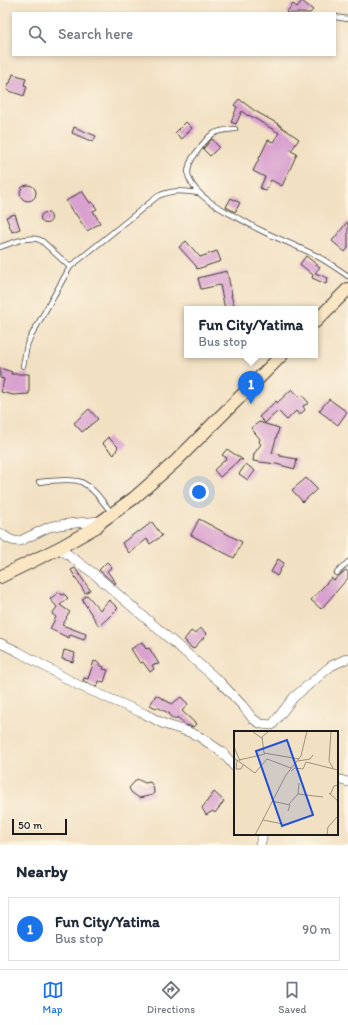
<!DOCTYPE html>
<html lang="en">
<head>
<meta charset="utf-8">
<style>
  :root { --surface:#fff; --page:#f2f2f3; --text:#1f2937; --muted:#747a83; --line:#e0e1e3; --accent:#1a73e8 }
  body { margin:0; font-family:Itim,sans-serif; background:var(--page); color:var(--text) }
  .scale { position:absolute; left:12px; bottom:10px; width:55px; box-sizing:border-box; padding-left:4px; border:2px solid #1c1c1c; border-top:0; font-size:11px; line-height:14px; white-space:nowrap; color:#1c1c1c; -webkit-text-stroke:3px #fcf5e5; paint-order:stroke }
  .you { position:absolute; left:199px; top:492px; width:14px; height:14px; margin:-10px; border:3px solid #fff; border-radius:50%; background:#1a73e8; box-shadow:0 0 0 6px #1a73e833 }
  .badge { display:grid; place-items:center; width:26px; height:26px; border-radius:50%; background:var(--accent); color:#fff; font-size:13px; font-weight:700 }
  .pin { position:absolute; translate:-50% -33px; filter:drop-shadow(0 1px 2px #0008) }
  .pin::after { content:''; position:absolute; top:21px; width:14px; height:12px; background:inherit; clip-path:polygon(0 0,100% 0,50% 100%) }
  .popup { position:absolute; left:184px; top:306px; width:134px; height:52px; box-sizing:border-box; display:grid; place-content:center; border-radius:0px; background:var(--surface); filter:drop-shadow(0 1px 3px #0005); font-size:13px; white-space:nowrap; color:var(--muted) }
  .popup b { font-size:15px; color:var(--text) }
  .popup::after { content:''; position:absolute; left:50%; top:100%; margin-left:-8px; border:8px solid transparent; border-top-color:var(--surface) }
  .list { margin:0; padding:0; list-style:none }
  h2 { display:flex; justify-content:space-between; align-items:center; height:52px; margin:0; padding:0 16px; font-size:17px }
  h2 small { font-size:13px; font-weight:400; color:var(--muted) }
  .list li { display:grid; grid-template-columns:26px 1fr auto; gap:12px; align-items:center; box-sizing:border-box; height:64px; margin:0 8px 8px; padding:0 8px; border:1px solid var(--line); border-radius:0px }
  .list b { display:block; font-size:15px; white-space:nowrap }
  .list p { margin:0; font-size:13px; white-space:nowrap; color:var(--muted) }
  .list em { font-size:13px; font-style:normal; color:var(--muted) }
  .icon { flex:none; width:22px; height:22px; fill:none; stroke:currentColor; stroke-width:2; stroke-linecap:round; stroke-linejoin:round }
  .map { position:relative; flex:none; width:348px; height:845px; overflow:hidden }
  .search { position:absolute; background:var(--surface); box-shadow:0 2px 6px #0003; left:12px; right:12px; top:12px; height:44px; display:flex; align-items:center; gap:10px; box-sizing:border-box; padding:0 14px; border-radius:0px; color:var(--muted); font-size:15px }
  .sheet { height:124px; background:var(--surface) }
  nav { display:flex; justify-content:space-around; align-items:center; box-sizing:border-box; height:56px; border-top:1px solid var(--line); background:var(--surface); font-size:11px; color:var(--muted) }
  nav a { display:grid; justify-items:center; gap:2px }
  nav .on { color:var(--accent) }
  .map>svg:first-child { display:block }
</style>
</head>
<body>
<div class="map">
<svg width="348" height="845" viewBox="0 0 348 845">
  <rect width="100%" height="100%" fill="#fcf5e5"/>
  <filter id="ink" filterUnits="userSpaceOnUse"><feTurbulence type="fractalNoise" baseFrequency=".025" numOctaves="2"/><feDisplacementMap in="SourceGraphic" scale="8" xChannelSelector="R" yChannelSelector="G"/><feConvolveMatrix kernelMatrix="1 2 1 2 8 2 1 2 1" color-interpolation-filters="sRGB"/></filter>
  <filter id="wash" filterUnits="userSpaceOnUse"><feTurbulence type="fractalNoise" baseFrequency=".012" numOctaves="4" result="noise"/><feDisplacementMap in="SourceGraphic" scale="16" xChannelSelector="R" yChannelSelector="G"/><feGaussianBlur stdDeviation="0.9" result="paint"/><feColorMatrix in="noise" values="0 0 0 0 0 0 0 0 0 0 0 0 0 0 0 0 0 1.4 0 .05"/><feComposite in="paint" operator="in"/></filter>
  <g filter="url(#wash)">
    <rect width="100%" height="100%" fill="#f2e0c2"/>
    <g id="blocks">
      <g fill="#d9a1cf">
        <polygon points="302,1 313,10 310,13 286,13 293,4 297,7"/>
        <polygon points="13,74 26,78 24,85 27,86 24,96 7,90 9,83 10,83"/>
        <polygon points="239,99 255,111 280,125 280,126 299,139 291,151 297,154 282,186 271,180 266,191 260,188 265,177 253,171 268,140 273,142 279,133 249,115 248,116 242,111 236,124 231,122 237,107 234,105"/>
        <polygon points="186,122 192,128 182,139 175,133"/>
        <polygon points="74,127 96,136 93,142 72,133"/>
        <polygon points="212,139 219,147 210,156 203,149"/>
        <circle cx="28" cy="193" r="8"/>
        <polygon points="82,191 90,203 92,202 97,209 93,211 100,223 87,231 75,213 74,214 66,201"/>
        <polygon points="231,198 240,203 235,212 226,207"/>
        <circle cx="46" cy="218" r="5.5"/>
        <polygon points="15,214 20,229 12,232 6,217"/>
        <polygon points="348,221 348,248 345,252 332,241"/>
        <polygon points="186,241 200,257 217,251 221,261 197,269 196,266 179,247"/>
        <polygon points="306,256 320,267 315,273 328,278 326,284 312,278 313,275 300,264"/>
        <polygon points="227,271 232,295 231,295 235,309 225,309 220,285 201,289 198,278"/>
        <polygon points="0,368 12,372 11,374 29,374 29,394 13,395 1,392 4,379 0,378"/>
        <polygon points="292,389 299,397 302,395 309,403 303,406 305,410 299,415 296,411 287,420 278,411 265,423 259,417 276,401 277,403"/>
        <polygon points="329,399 347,412 338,425 319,411"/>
        <polygon points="89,409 98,419 82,432 74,423"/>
        <polygon points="259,422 279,428 272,453 280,454 280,456 297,459 295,469 276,464 253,461 254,454 261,444 259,442 260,439 251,428"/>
        <polygon points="108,437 118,447 114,455 102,443"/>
        <polygon points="227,449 243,460 239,460 220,477 214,470 227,458 222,455"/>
        <polygon points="246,464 255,471 248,480 239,474"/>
        <polygon points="306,478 317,489 303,502 292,490"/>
        <polygon points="199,519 242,542 234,558 191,535"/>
        <polygon points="152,522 162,536 150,544 147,539 129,553 122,543 138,531 139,532"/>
        <polygon points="278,559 284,563 277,576 271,572"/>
        <polygon points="107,562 112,567 107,571 116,583 115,584 99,570"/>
        <polygon points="75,568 90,590 85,593 71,570"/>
        <polygon points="346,570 348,572 348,578 321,609 311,600 331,578 334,580"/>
        <polygon points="59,592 62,595 64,594 68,598 60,605 70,612 66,617 67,618 62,625 86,634 84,640 70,635 69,638 50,629 56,617 52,614 57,607 50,599"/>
        <polygon points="87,595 100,610 109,600 118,608 109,617 99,626 83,601 84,600 82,599"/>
        <polygon points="200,628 207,634 193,649 186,643 187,642 184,640 191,631 195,634"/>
        <polygon points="142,642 146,649 149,648 159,664 152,665 154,669 150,672 143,662 140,663 131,649"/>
        <polygon points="64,650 75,653 73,662 62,659"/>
        <polygon points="94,661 100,663 99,665 104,667 103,669 108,670 104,682 99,681 97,687 83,681 84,678 88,679"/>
        <polygon points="156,695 172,704 181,697 188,704 182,711 196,724 193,727 186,725 177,717 175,720 169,715 170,714 157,707 156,708 150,705"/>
        <polygon points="137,779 145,783 150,782 153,786 154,792 153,795 139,798 131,792 129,788"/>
        <polygon points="214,792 224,801 215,813 213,811 206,815 202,808"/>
      </g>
    </g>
  </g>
  <g filter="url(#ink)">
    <use href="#blocks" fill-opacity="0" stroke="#3c3935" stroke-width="1"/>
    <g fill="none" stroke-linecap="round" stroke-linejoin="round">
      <defs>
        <g id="lane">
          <polyline points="335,17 348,19"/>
          <path d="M235,129C211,131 210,134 196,153C191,159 186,169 189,178C196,197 223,210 240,219C246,222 251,225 256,228C276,238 297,246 317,256C328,262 338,269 348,276"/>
          <path d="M0,247C12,243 31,234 42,241L70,267"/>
          <path d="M23,366L27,345L30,338L70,267L158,196C174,189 183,191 199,193"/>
          <path d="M39,482C48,481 76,478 83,483C95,489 103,503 112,513"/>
          <polyline points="337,573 348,562"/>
        </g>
        <g id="street">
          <path d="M0,533C7,538 12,542 20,541L49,527L59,525L76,523L102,521"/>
          <polyline points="59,548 93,573 220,682 242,705 253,719 261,724 272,725 294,697 331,666 348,658"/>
          <polyline points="0,643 17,651 78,685 145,714 164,724 189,732 200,737 222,752 235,767"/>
          <polyline points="337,779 348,782"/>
          <polyline points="260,845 263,834"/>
        </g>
        <g id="secondary">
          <polyline points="315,322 348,289"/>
          <polyline points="0,577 59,548 96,527 102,521 134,498 176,461 282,355"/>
        </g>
      </defs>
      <use href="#lane" stroke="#3c3935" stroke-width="6"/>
      <use href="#street" stroke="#3c3935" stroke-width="10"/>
      <use href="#secondary" stroke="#3c3935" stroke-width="14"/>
      <use href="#lane" stroke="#fff" stroke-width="4.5"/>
      <use href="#street" stroke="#fff" stroke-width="9"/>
      <use href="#secondary" stroke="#fbe6c4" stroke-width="12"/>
    </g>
  </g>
  <g transform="translate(234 731)">
    <rect width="104" height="104" fill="#f2e0c2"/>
    <path fill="none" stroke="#9c9280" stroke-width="1" d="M35,0L28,6L30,22L65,28M97,0L95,30L99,37M19,1L29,8M0,16L6,30M0,27L21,42L33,28L57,37M3,29L2,38H7L9,34M5,29L31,23M64,30L76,28L79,24M57,40L61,37L69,38L72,31L104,39M95,62L104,70M64,63L89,66M96,64L100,55L104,54M38,70L56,74L54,80M55,73L64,63L65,52M29,89L49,93M21,104L52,44L67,25L73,0M93,104L94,96L104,85"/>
    <path fill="#1d4ed8" fill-opacity="0.15" stroke="#1d4ed8" stroke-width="2" d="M53,9L79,84L48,95L22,20Z"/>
    <rect width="104" height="104" fill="none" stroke="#1c1c1c" stroke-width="2"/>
  </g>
</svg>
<div class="scale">50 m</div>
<div class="you"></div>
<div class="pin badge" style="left:251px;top:404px">1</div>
<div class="popup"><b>Fun City/Yatima</b>Bus stop</div>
<div class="search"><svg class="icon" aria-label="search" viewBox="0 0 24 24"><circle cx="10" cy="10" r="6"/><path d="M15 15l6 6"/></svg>Search here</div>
</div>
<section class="sheet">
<h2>Nearby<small></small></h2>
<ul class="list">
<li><span class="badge">1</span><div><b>Fun City/Yatima</b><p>Bus stop</p></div><em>90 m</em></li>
</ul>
</section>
<nav>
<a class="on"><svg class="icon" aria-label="map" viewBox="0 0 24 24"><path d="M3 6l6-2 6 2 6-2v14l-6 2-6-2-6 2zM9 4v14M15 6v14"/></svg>Map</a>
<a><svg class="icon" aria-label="directions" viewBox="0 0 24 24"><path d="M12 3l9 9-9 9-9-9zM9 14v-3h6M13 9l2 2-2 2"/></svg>Directions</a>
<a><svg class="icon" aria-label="saved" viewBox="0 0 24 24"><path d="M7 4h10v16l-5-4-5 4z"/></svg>Saved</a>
</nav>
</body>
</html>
